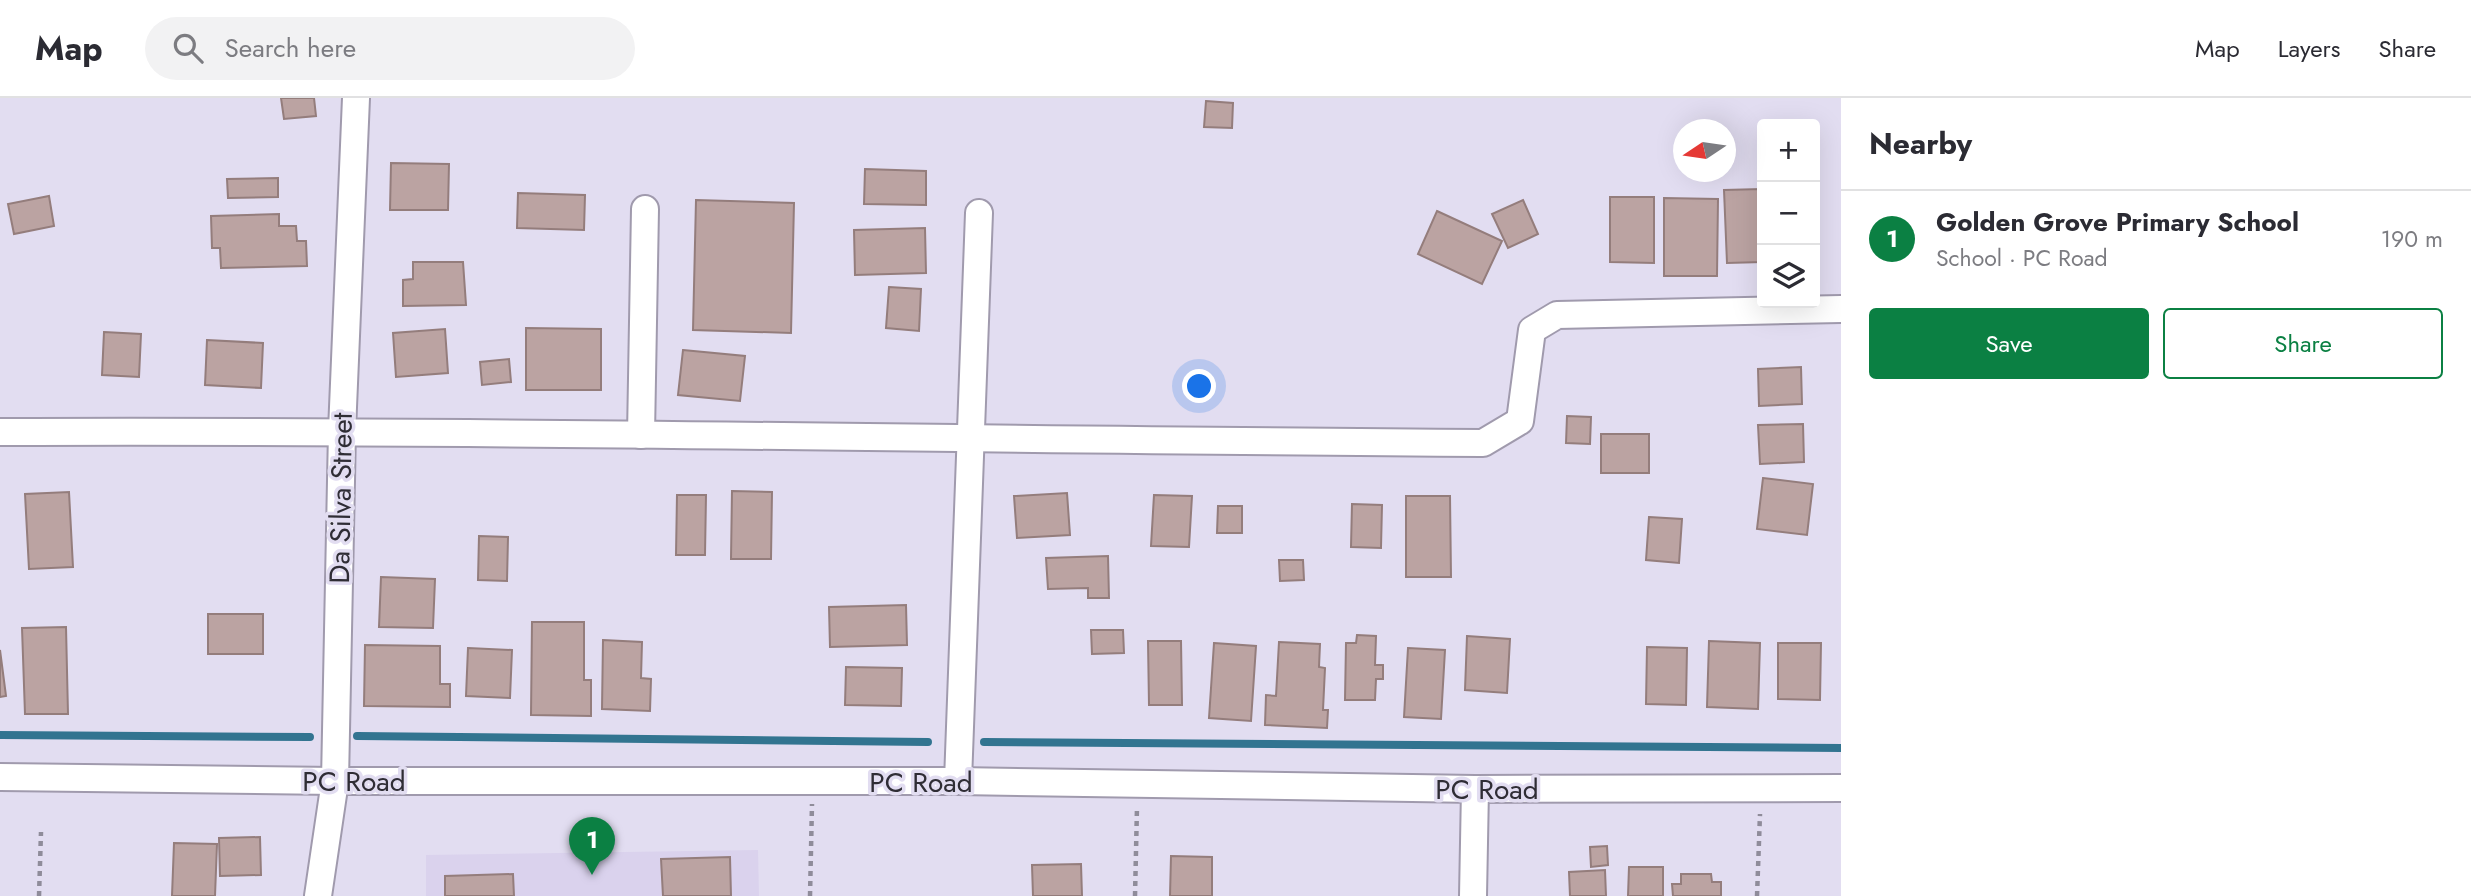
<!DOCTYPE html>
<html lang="en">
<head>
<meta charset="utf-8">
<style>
  :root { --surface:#fff; --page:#f2f2f3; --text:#2b2b33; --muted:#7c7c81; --line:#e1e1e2; --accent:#0b8043 }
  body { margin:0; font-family:Jost,sans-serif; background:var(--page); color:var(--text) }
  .controls { position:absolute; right:21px; top:21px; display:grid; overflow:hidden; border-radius:7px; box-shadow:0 7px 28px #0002 }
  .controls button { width:63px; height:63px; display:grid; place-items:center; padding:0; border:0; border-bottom:2px solid var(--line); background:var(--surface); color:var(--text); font:35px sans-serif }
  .compass { position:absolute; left:1673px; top:21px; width:63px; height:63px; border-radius:50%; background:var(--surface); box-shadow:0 7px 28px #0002; rotate:257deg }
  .you { position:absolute; left:1200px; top:289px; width:24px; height:24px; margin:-18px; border:5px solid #fff; border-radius:50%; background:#1a73e8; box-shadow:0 0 0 10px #1a73e833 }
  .badge { display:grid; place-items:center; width:46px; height:46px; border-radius:50%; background:var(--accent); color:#fff; font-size:23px; font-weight:700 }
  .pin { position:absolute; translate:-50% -58px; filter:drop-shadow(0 2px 4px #0008) }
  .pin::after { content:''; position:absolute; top:37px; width:24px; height:21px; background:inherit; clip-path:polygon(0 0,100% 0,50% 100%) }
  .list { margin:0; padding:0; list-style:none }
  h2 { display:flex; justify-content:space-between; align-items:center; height:91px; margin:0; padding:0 28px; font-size:30px }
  h2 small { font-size:23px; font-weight:400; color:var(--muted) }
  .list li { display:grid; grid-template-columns:46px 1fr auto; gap:21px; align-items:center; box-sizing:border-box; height:98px; padding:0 28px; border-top:2px solid var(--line) }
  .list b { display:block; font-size:26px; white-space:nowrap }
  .list p { margin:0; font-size:23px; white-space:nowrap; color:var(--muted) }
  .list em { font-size:23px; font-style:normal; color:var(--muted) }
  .actions { display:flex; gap:14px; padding:21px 28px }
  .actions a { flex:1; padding:16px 0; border:2px solid var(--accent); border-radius:7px; text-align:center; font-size:24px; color:var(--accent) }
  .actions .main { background:var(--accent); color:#fff }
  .icon { flex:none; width:38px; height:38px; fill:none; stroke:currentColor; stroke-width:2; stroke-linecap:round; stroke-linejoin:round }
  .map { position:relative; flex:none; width:1841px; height:798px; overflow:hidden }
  header { display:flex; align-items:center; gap:42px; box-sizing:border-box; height:98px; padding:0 35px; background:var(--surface); border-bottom:2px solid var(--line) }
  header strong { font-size:33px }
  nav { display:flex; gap:38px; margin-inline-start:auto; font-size:24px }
  .search { width:490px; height:63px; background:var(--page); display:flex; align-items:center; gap:18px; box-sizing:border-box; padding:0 24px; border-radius:38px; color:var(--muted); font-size:26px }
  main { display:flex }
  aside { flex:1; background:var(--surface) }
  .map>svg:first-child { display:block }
</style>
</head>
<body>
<header>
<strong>Map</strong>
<div class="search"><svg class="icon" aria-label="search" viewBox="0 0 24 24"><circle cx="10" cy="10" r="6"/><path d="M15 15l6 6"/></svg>Search here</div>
<nav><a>Map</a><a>Layers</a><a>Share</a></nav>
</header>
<main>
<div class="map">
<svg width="1841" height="798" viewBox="0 0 1841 798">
  <rect width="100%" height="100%" fill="#e2ddf1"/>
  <polygon fill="#dad2ed" points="758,752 759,798 426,798 426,757"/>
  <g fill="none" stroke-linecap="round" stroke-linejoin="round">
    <g stroke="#327490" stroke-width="8">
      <polyline points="0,637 310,639"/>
      <polyline points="357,638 928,644"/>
      <polyline points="984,644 1841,650"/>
    </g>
  </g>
  <g fill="#bba3a2" stroke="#947d7c" stroke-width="2">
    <polygon points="281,0 314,0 316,18 284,21"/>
    <polygon points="1206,3 1233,5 1232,30 1204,29"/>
    <polygon points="391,65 449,66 448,112 390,112"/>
    <polygon points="865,71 926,73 926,107 864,106"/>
    <polygon points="278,80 278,99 228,100 227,81"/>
    <polygon points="1762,91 1762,164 1727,165 1724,92"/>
    <polygon points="518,95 585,97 584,132 517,130"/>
    <polygon points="49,98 54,128 14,136 8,106"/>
    <polygon points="1610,99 1654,99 1654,165 1610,164"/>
    <polygon points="1664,100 1718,101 1717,178 1664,178"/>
    <polygon points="696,102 794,105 791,235 693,232"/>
    <polygon points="1523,102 1538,136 1508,150 1492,116"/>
    <polygon points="1437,113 1502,143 1482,186 1418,156"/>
    <polygon points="279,116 279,128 296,128 297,143 306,143 307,168 221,170 220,150 212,150 211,118"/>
    <polygon points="925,130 926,175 855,177 854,132"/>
    <polygon points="413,164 463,164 466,207 403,208 403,182 413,181"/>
    <polygon points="889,189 921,191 919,233 886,230"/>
    <polygon points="526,230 601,231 601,292 526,292"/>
    <polygon points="445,231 448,275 396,279 393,235"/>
    <polygon points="104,234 141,236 139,279 102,277"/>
    <polygon points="207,242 263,245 261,290 205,287"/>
    <polygon points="683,252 745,258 740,303 678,297"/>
    <polygon points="509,261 511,284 482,287 480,264"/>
    <polygon points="1801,269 1802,306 1759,308 1758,271"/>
    <polygon points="1567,318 1591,319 1590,346 1566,345"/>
    <polygon points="1803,326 1804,364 1760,366 1758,327"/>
    <rect x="1601" y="336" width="48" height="39"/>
    <polygon points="1763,380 1813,386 1807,437 1757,431"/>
    <polygon points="732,393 772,394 771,461 731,461"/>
    <polygon points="69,394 73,469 29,471 25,396"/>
    <polygon points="1067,395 1070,437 1017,440 1014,398"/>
    <polygon points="677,397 706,397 705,457 676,457"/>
    <polygon points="1154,397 1192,398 1189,449 1151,448"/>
    <polygon points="1406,398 1450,398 1451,479 1406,479"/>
    <polygon points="1352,406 1382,407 1381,450 1351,449"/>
    <polygon points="1218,408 1242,408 1242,435 1217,435"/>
    <polygon points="1649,419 1682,421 1679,465 1646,462"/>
    <polygon points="479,438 508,439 507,483 478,482"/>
    <polygon points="1108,458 1109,500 1088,500 1088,490 1048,491 1046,460"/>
    <polygon points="1279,462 1303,462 1304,482 1280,483"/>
    <polygon points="381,479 435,481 433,530 379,529"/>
    <polygon points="906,507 907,547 830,549 829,509"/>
    <rect x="208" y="516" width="55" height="40"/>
    <polygon points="532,524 584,524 584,582 591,582 591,618 531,617"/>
    <polygon points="66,529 68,616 25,616 22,530"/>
    <polygon points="1091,532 1123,532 1124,555 1092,556"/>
    <polygon points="1357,537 1376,538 1375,567 1383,567 1383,581 1376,581 1375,602 1345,602 1346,545 1356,545"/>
    <polygon points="1467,538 1510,541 1507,595 1465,592"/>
    <polygon points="603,542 642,544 641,580 651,581 650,613 602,611"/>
    <polygon points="1148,543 1181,543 1182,607 1149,607"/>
    <polygon points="1709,543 1760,545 1758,611 1707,609"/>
    <polygon points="1279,544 1320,546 1319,569 1325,570 1323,612 1328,612 1327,630 1265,627 1266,597 1276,598"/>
    <polygon points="1214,545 1256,548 1251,623 1209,620"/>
    <polygon points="1778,545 1821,545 1820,602 1778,601"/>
    <polygon points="365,547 440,548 440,586 450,586 450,609 364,608"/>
    <polygon points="1647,549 1687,550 1686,607 1646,606"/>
    <polygon points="468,550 512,552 510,600 466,598"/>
    <polygon points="1408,550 1445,552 1441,621 1404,619"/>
    <polygon points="0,552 6,598 0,599"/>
    <polygon points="846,569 902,570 901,608 845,607"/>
    <polygon points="260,739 261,777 220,778 219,740"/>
    <polygon points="174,745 217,746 215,798 172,798"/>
    <polygon points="1607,748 1608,767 1591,769 1590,749"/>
    <polygon points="1171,758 1212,759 1212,798 1170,798"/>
    <polygon points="730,759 731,798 663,798 661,761"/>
    <polygon points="1081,766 1082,798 1033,798 1032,767"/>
    <polygon points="1629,769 1663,769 1663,798 1628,798"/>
    <polygon points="1605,772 1606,798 1570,798 1569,774"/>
    <polygon points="513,776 514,798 445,798 445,778"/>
    <polygon points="1681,776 1711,776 1712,784 1721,784 1721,798 1673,798 1672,786 1681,786"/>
  </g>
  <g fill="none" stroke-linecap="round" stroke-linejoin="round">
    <defs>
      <g id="street">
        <path d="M0,334C494,332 988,342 1483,345L1520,323L1532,232L1557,217L1841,211"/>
        <polyline points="641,337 645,111"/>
        <polyline points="0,679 335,683 958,683 1475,691 1841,690"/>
        <polyline points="958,683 979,115"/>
        <polyline points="318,798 335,683 342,333 356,0"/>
        <polyline points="1473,798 1475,691"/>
      </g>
    </defs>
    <use href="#street" stroke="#a09aad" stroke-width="30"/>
    <g stroke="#8f8c9a" stroke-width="4.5" stroke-dasharray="5 5" stroke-linecap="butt">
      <polyline points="39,798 41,734"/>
      <polyline points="810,798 812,706"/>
      <polyline points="1135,798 1137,709"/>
      <polyline points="1757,798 1760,716"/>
    </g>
    <use href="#street" stroke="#fff" stroke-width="26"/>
  </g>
  <g text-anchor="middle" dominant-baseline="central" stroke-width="7" stroke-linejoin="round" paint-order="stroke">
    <g font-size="28" fill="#2f2d35" stroke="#e2ddf1">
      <text transform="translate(341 400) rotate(-89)">Da Silva Street</text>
      <text x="354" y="683">PC Road</text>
      <text x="921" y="684">PC Road</text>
      <text x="1487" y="691">PC Road</text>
    </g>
  </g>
</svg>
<div class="controls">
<button>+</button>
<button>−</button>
<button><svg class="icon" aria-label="layers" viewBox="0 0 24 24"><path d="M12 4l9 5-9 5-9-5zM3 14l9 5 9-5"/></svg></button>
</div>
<svg class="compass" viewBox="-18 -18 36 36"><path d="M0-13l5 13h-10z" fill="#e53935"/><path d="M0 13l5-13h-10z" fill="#7c7c81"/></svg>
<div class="you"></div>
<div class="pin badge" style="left:592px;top:777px">1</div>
</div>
<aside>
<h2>Nearby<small></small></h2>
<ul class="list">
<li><span class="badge">1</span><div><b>Golden Grove Primary School</b><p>School · PC Road</p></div><em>190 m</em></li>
</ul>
<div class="actions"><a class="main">Save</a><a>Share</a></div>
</aside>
</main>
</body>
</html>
